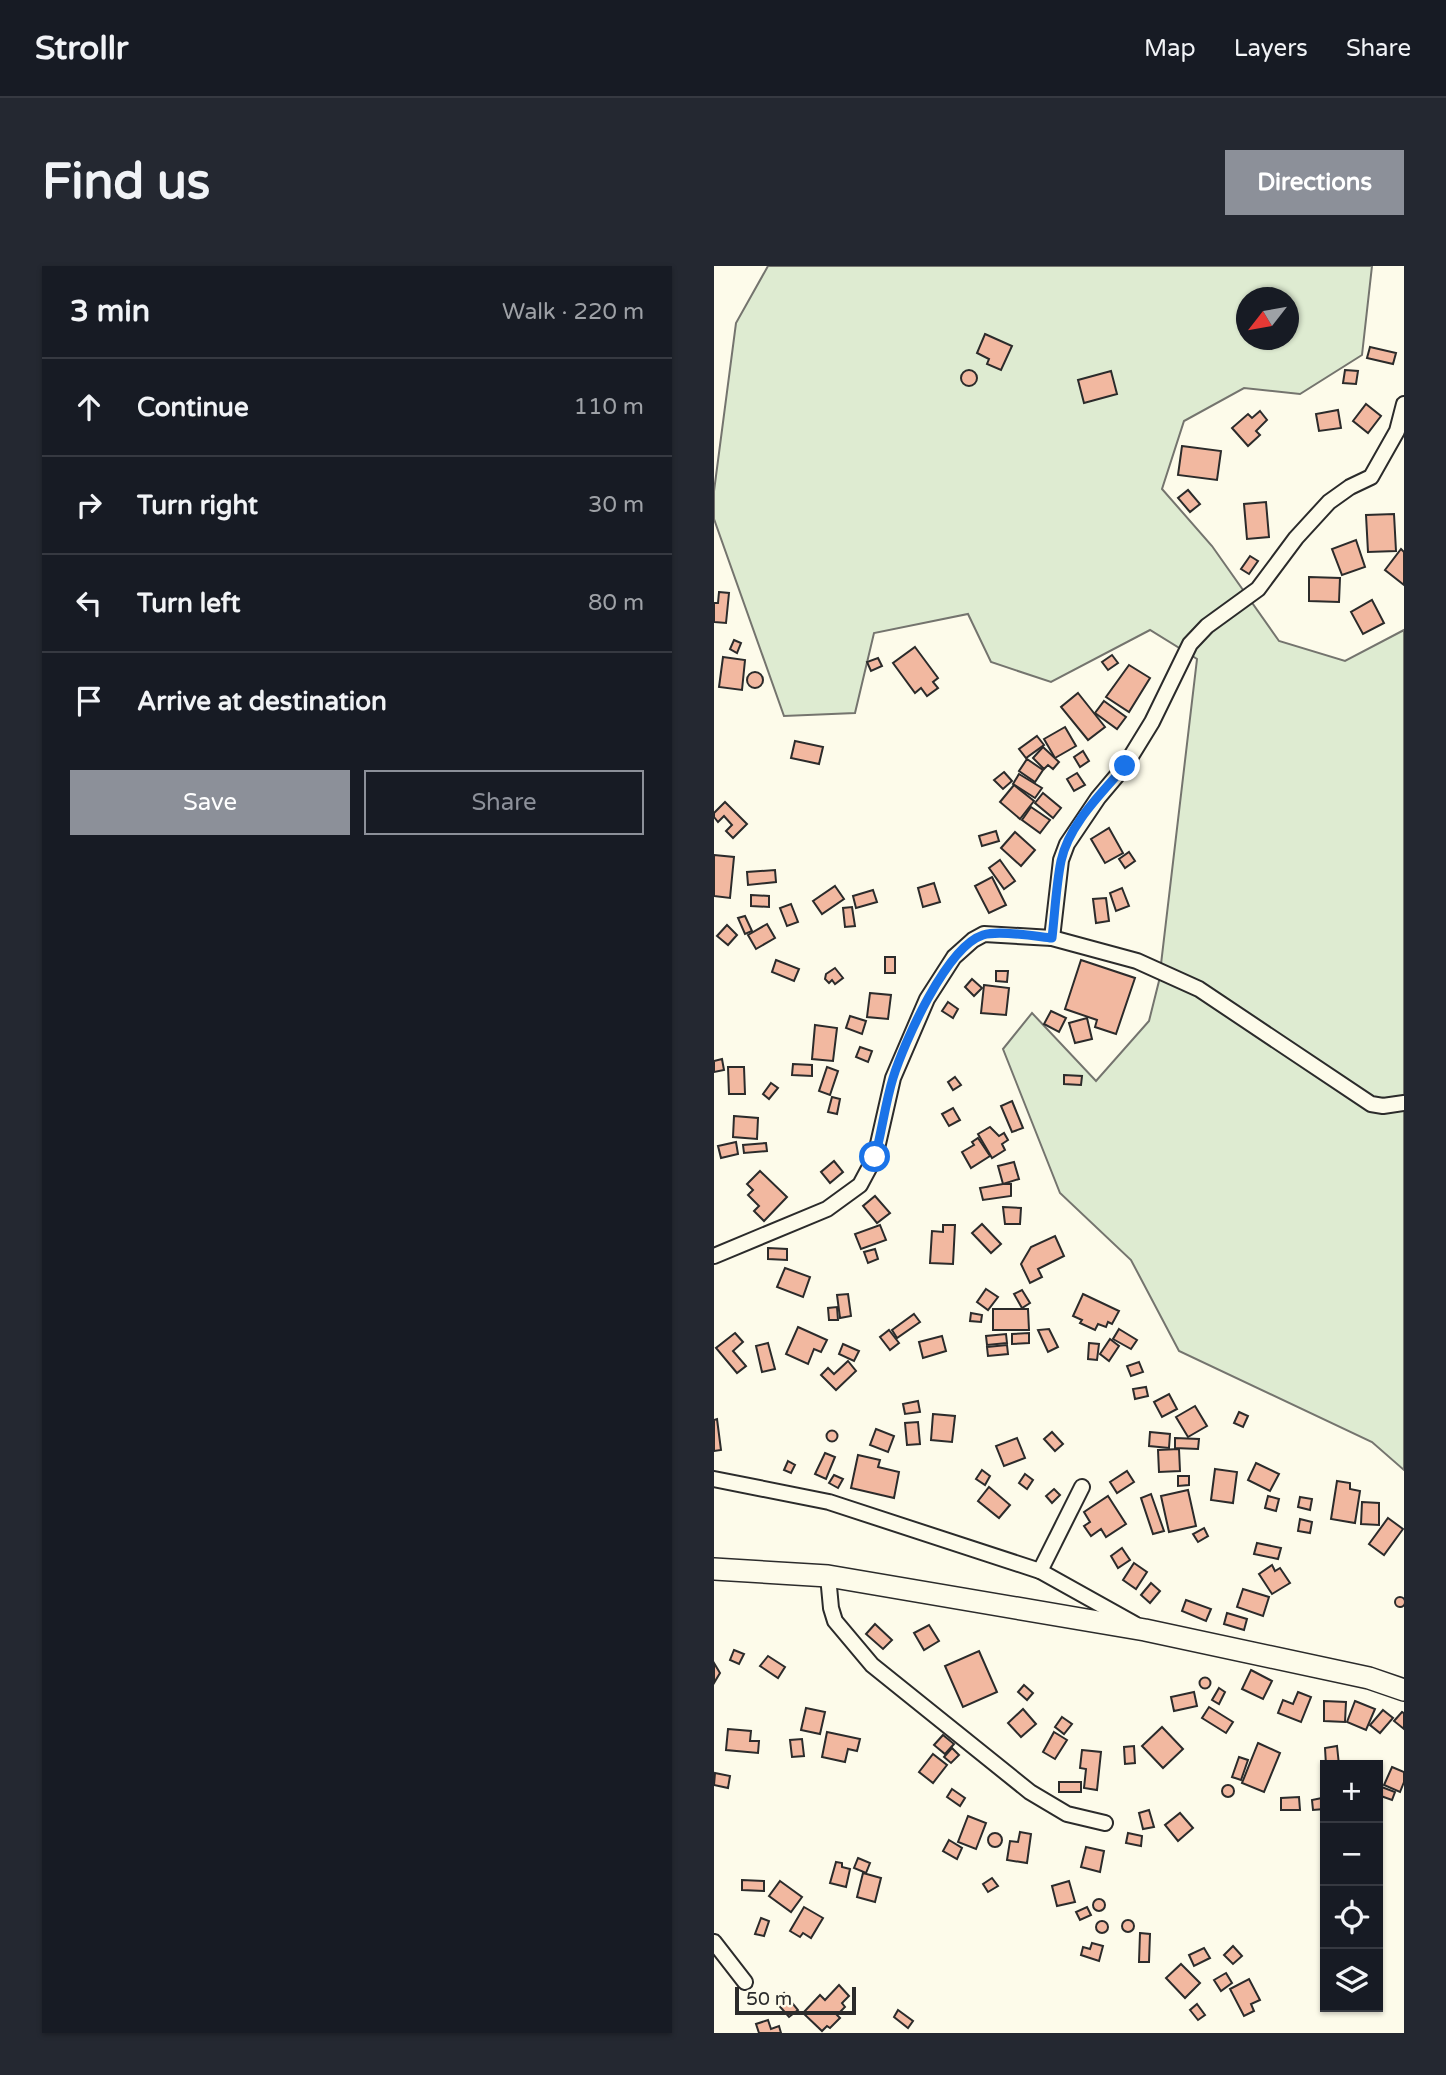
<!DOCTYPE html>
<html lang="en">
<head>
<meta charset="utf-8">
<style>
  :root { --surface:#171b24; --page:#242831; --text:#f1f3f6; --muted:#9ea1a6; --line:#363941; --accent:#8c9099 }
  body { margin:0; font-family:"Varela Round",sans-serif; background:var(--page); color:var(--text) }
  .controls { position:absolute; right:21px; bottom:21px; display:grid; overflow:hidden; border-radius:0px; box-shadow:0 2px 5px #0004 }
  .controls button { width:63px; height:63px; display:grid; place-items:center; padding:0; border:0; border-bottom:2px solid var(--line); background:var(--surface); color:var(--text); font:35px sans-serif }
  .compass { position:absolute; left:522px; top:21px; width:63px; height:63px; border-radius:50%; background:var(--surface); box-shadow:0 2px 5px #0004; rotate:239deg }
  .scale { position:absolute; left:21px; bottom:18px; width:121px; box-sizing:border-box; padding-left:7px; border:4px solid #2b2b2b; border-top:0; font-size:19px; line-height:24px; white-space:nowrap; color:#2b2b2b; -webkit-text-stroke:5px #fdfbea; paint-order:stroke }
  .stop { position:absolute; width:21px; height:21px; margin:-16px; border:5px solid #1a73e8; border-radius:50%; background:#fff }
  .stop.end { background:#1a73e8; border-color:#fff; box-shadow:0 2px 7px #0008 }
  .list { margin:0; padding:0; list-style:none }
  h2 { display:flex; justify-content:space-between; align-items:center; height:91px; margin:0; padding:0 28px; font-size:30px }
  h2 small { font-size:23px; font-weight:400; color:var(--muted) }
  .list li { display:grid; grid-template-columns:46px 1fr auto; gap:21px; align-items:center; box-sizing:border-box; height:98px; padding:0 28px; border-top:2px solid var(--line) }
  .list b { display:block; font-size:26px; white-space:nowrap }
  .list em { font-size:23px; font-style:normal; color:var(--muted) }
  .actions { display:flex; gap:14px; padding:21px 28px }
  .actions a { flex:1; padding:16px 0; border:2px solid var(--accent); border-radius:0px; text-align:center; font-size:24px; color:var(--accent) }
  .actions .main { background:var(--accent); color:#fff }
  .icon { flex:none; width:38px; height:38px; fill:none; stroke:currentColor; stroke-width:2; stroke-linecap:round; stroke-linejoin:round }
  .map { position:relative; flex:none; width:690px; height:1767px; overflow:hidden; border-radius:0px }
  header { display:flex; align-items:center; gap:42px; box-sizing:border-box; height:98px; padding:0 35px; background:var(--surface); border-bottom:2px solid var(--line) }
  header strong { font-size:33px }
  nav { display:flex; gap:38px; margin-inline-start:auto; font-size:24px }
  .intro { display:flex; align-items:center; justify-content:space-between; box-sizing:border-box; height:168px; padding:0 42px }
  h1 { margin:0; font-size:49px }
  .button { padding:18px 32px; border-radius:0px; background:var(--accent); color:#fff; font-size:24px; font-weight:700 }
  main { display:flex; gap:42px; padding:0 42px }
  aside { flex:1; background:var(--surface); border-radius:0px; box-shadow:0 2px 5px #0004 }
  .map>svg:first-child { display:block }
</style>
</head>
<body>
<header>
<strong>Strollr</strong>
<nav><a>Map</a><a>Layers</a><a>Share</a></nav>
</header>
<div class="intro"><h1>Find us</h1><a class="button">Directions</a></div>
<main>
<aside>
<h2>3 min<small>Walk · 220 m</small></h2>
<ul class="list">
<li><svg class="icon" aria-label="ahead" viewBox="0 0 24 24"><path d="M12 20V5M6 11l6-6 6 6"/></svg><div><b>Continue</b></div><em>110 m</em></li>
<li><svg class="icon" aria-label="right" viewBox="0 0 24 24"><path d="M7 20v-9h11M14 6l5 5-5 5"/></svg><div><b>Turn right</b></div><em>30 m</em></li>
<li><svg class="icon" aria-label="left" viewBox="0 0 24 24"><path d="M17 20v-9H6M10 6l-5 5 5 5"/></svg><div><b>Turn left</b></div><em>80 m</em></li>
<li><svg class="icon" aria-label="arrive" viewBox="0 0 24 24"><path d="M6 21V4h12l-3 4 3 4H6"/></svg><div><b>Arrive at destination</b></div></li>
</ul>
<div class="actions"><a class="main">Save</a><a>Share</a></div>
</aside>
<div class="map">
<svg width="690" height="1767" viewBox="0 0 690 1767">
  <rect width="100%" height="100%" fill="#fdfbea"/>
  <path fill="#deebd1" stroke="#74746e" stroke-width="2" fill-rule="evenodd" d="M54,0H658L648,89L586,128L530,122L470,155L448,223L498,280L565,375L631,395L690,364V1204L658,1176L465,1085L417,994L346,927L289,783L318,747L382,815L435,755L445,715L483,393L436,364L337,416L277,396L254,348L160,367L141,447L70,450L0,253V225L22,57ZM533,32H575V74H533Z"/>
  <g fill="#f2b8a0" stroke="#2b2b2b" stroke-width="2">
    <polygon points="271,68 298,80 287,104 273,98 275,93 263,87"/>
    <polygon points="656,81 682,87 679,98 653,92"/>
    <polygon points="631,104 644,105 642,118 629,117"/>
    <circle cx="255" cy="112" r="8"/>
    <polygon points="397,105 403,128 370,137 364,114"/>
    <polygon points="652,138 667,150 654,167 639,155"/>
    <polygon points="624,144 627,162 605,165 602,148"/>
    <polygon points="546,145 553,154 542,165 546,169 534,180 518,162 534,148 538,152"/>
    <polygon points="468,180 507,185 503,214 464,209"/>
    <polygon points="474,224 486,238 476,246 464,232"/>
    <polygon points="552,236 555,271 533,273 530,238"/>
    <polygon points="680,248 682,285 654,286 652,249"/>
    <polygon points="642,274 651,301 628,309 618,283"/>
    <polygon points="687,283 690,286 690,319 671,304"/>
    <polygon points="536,290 544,295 535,308 527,303"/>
    <polygon points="595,311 626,312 625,336 595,335"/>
    <polygon points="5,326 15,327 12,357 0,356 0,337 4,337"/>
    <polygon points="658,334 670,357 649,368 637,346"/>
    <polygon points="20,374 27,377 23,387 16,383"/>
    <polygon points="201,381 224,412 219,416 224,422 213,430 207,422 201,427 179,397"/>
    <polygon points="398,389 404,397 394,404 388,396"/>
    <polygon points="9,391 31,394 28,424 5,421"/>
    <polygon points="164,392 168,400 157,405 153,396"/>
    <polygon points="415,399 436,412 415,446 392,431"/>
    <circle cx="41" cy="414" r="8"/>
    <polygon points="364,427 391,461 374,474 347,441"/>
    <polygon points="390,435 412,451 403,463 381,447"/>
    <polygon points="351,461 362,480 341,492 330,473"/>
    <polygon points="323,470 330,479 312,492 305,483"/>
    <polygon points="81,475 109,481 105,498 77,492"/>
    <polygon points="329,481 345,496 339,503 334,499 330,503 319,492"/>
    <polygon points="369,485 375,495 366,501 360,491"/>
    <polygon points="313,493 329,504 321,516 305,505"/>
    <polygon points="290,506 298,515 289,523 280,514"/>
    <polygon points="363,507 371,519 360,525 353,513"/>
    <polygon points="305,508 328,522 321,532 299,518"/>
    <polygon points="300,519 320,535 306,553 286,536"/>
    <polygon points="329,527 347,542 339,552 321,537"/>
    <polygon points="11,536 33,558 19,572 12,565 18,559 10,550 4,556 0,551 0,547"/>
    <polygon points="317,541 336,554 326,567 308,554"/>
    <polygon points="395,562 409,587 391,597 377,573"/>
    <polygon points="282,565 285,575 268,580 265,570"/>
    <polygon points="301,566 321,584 307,600 287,582"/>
    <polygon points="415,586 421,595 411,602 405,593"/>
    <polygon points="0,589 20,591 16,632 0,630"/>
    <polygon points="286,594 301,615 290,623 275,602"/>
    <polygon points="61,604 62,616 34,619 33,606"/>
    <polygon points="278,611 292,639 275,647 261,620"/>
    <polygon points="220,617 226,636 209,641 204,622"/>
    <polygon points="121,620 130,633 108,648 99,635"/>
    <polygon points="408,622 415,640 402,645 396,627"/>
    <polygon points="159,624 163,636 142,642 139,630"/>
    <polygon points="37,629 55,630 55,641 37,640"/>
    <polygon points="392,632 395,655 382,657 379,633"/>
    <polygon points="77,638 84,656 73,660 66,642"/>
    <polygon points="138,641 141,660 131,661 129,642"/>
    <polygon points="31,650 38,665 31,668 24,652"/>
    <polygon points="53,658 61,672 42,683 34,669"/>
    <polygon points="13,659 23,669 14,679 3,670"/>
    <rect x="171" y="691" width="10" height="16"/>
    <polygon points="62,694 85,703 80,715 58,706"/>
    <polygon points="367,694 421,712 402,768 381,761 383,754 351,743"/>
    <polygon points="121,702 129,712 121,718 118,714 115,717 111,713 112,708"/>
    <polygon points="282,705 294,705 293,716 282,715"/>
    <polygon points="258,713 268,722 260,730 251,721"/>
    <polygon points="270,719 295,722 292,749 267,747"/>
    <polygon points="156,727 177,729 174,753 153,751"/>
    <polygon points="234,736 244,743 239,752 228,745"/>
    <polygon points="337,745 352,752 345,766 330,758"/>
    <polygon points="136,750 152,755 148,768 132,762"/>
    <polygon points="373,752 378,773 361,777 355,757"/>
    <polygon points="101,759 123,762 119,795 98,793"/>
    <polygon points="146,781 158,785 154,796 142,791"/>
    <polygon points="8,793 10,804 0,806 0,795"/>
    <polygon points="79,798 98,799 98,810 78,809"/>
    <polygon points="14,801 30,801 31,828 15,828"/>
    <polygon points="113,801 124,805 116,829 105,825"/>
    <polygon points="350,809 368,810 367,819 350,818"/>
    <polygon points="241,811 247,819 239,824 234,816"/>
    <polygon points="57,817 64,822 55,833 49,828"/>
    <polygon points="118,831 126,833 123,848 114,846"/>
    <polygon points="298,835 309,862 298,866 287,840"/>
    <polygon points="239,842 246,854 235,860 228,848"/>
    <polygon points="20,850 44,852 43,873 19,871"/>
    <polygon points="276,861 285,870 290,867 294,874 288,878 291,884 278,892 264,868"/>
    <polygon points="264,872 276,890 257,902 248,886 260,879 258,876"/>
    <polygon points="22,876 24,888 7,892 4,880"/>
    <polygon points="52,877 53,885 30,887 29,879"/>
    <polygon points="120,895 129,906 116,917 107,906"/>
    <polygon points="300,896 305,913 289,918 284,900"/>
    <polygon points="46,905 73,931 50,955 40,945 45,940 34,929 39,924 33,918"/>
    <polygon points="289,918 297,918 297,930 269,934 266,922"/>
    <polygon points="161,930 176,947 163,957 149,940"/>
    <polygon points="289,941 307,942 306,958 291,958"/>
    <polygon points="268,958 287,978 277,987 258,967"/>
    <polygon points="166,959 172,974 147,983 141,968"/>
    <polygon points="229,959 241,959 239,998 216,997 218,965 229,966"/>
    <polygon points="341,970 350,990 324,1003 328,1011 316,1017 307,998 317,981"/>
    <polygon points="54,982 73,983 73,994 54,993"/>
    <polygon points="161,983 164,993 154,997 150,986"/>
    <polygon points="71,1002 96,1011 89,1031 63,1021"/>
    <polygon points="272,1023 284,1031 274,1044 263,1036"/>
    <polygon points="308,1024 316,1037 308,1042 300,1028"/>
    <polygon points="134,1028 137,1050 126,1052 123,1029"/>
    <polygon points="369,1028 405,1045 398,1058 394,1056 392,1061 384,1058 381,1064 366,1057 368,1054 359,1050"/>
    <polygon points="123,1041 124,1054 115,1054 114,1042"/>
    <polygon points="279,1043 314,1043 315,1064 279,1064"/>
    <polygon points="257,1047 268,1049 267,1056 256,1055"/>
    <polygon points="200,1048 206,1056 183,1072 178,1064"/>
    <polygon points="84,1061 113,1074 107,1086 100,1083 94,1098 72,1088"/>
    <polygon points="335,1063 344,1081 334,1086 324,1064"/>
    <polygon points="405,1063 423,1074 417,1083 399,1073"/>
    <polygon points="175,1064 185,1077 176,1084 166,1071"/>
    <polygon points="21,1067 29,1076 19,1085 32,1100 23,1107 2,1082"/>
    <polygon points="315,1067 315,1077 298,1078 298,1068"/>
    <polygon points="292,1068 293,1077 273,1079 272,1070"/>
    <polygon points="228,1070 232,1085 209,1092 205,1076"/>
    <polygon points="396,1073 405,1080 395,1095 386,1088"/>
    <polygon points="54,1077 61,1103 48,1106 42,1080"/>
    <polygon points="375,1077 385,1078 383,1094 374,1093"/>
    <polygon points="129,1078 145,1085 140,1095 125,1088"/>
    <polygon points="293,1079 294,1088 274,1090 273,1081"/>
    <polygon points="134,1095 142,1105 122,1124 107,1109 114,1102 120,1108"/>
    <polygon points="425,1096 429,1106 417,1110 413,1100"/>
    <polygon points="432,1121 434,1130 421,1133 419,1123"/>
    <polygon points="455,1128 463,1143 448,1151 440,1136"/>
    <polygon points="204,1135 206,1146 191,1148 189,1138"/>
    <polygon points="481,1140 493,1160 474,1171 462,1151"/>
    <polygon points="525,1146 534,1150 529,1161 520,1157"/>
    <polygon points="219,1148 241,1150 238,1176 217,1174"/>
    <polygon points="3,1153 7,1184 0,1185 0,1154"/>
    <polygon points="204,1156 206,1178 193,1179 191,1157"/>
    <polygon points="162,1163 180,1170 174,1186 156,1179"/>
    <circle cx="118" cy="1170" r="5.5"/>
    <polygon points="338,1166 349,1178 341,1185 330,1173"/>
    <polygon points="436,1166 456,1168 455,1182 435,1180"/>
    <polygon points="303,1172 311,1192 290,1200 282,1180"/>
    <polygon points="461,1172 485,1173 484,1183 461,1182"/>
    <polygon points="465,1183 466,1205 445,1206 444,1184"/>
    <polygon points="111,1187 121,1191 112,1213 101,1208"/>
    <polygon points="144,1189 166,1194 164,1201 185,1206 180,1232 137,1222"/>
    <polygon points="74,1195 81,1199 77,1207 70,1204"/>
    <polygon points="542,1197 565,1208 556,1225 534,1214"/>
    <polygon points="501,1203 523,1206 519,1237 497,1234"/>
    <polygon points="268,1204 276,1210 271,1219 262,1213"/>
    <polygon points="413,1205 420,1216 403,1227 396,1216"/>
    <polygon points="311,1208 319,1214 313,1223 305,1217"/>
    <polygon points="120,1209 129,1213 124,1222 115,1217"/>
    <polygon points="464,1210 475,1210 475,1219 464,1220"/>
    <polygon points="623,1215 636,1217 636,1223 646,1225 641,1257 617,1253"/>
    <polygon points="275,1221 296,1239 285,1252 264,1235"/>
    <polygon points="340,1223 346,1229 338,1237 332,1230"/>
    <polygon points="474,1224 482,1260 455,1266 447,1230"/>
    <polygon points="437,1228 450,1265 439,1268 427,1232"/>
    <polygon points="394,1230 412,1258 392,1271 387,1263 377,1270 370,1260 376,1256 370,1246"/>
    <polygon points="554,1230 565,1233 562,1245 551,1242"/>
    <polygon points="586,1231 598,1233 596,1244 584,1241"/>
    <polygon points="648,1236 665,1237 665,1259 647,1258"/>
    <polygon points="674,1252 689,1263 670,1289 655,1278"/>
    <polygon points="586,1253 598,1256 596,1267 584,1265"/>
    <polygon points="490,1262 494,1270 484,1276 479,1268"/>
    <polygon points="543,1277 567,1282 564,1293 540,1288"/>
    <polygon points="408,1282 416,1294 404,1302 397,1290"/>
    <polygon points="420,1297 433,1306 422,1323 409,1314"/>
    <polygon points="558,1299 561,1305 566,1302 576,1317 558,1328 545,1308"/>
    <polygon points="437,1317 446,1325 436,1337 427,1329"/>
    <polygon points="529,1323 555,1331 549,1350 523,1341"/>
    <circle cx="686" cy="1336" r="5"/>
    <polygon points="472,1334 497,1343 492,1355 468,1345"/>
    <polygon points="513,1347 533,1353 530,1364 510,1358"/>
    <polygon points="161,1358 178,1374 169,1383 152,1368"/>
    <polygon points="215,1359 225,1375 210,1384 200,1367"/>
    <polygon points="20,1384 30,1388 25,1398 16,1394"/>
    <polygon points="265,1385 283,1426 249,1441 231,1400"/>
    <polygon points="54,1390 71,1401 64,1412 46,1400"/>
    <polygon points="0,1397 6,1407 0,1417"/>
    <polygon points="537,1404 558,1415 549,1433 528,1423"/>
    <circle cx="491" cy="1417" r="5.5"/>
    <polygon points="310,1419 319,1427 313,1434 304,1426"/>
    <polygon points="505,1422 511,1426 505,1438 498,1434"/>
    <polygon points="480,1426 483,1440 460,1445 457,1431"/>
    <polygon points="584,1426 597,1431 587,1456 564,1447 569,1434 579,1438"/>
    <polygon points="610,1435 632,1436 631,1456 610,1455"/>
    <polygon points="641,1435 661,1443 652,1464 633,1456"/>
    <polygon points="495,1441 519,1456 512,1467 488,1452"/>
    <polygon points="92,1442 111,1446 106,1468 87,1464"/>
    <polygon points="309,1443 322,1458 307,1471 294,1457"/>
    <polygon points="669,1444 679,1452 666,1467 656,1459"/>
    <polygon points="688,1446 690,1447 690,1463 680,1455"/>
    <polygon points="348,1451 358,1458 350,1468 341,1461"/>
    <polygon points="448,1461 469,1483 449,1502 428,1480"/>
    <polygon points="14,1463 37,1465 36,1475 45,1475 44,1487 12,1484"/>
    <polygon points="113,1466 146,1473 143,1485 134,1483 131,1496 108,1491"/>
    <polygon points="340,1466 353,1474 341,1493 329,1486"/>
    <polygon points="229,1469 240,1478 231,1488 220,1479"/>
    <polygon points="88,1473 90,1490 78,1491 76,1474"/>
    <polygon points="544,1477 566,1487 550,1526 528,1517"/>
    <polygon points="420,1480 421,1497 411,1498 410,1481"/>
    <polygon points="623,1480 625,1499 612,1499 611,1482"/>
    <polygon points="238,1482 245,1489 237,1497 230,1491"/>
    <polygon points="368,1484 387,1486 383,1524 370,1522 372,1503 366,1502"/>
    <polygon points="219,1488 233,1499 219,1517 205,1506"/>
    <polygon points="525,1491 534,1494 527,1514 518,1511"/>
    <polygon points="678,1501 690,1506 690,1516 686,1526 670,1519"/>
    <polygon points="1,1507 16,1510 14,1522 0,1519"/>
    <rect x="345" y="1516" width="22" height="10"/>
    <circle cx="514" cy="1525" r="6"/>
    <polygon points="665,1520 681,1526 678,1534 664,1529"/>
    <polygon points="238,1523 251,1532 246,1540 233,1531"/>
    <polygon points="585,1531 586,1544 567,1544 567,1532"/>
    <polygon points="608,1532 610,1543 599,1544 598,1534"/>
    <polygon points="435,1544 440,1561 429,1563 425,1547"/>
    <polygon points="466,1547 479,1562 464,1575 451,1559"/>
    <polygon points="254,1550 272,1557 262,1583 244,1576"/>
    <polygon points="306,1566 317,1568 313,1597 293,1594 296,1575 304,1576"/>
    <circle cx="281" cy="1574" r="7"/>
    <polygon points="414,1567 428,1570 427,1580 412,1577"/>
    <polygon points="235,1574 248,1582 243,1593 229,1585"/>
    <polygon points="372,1581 390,1585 386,1606 367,1601"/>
    <polygon points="144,1592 156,1597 152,1607 140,1602"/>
    <polygon points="122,1596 128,1597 128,1601 136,1603 132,1621 116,1617"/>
    <polygon points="149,1607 167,1612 161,1636 143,1631"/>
    <polygon points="278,1612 284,1620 274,1626 269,1618"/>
    <polygon points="28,1614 50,1615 50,1625 28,1624"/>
    <polygon points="66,1615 88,1631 77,1646 55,1630"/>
    <polygon points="355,1615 361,1636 343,1640 338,1620"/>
    <circle cx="385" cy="1639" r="6"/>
    <polygon points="90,1641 109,1652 97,1672 89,1667 86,1671 76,1665"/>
    <polygon points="373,1641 377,1649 366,1654 362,1646"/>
    <polygon points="47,1652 55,1655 50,1670 41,1668"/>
    <circle cx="414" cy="1660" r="6"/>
    <circle cx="388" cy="1661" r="6"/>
    <polygon points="426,1667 436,1668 435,1696 425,1696"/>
    <polygon points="378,1677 389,1680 385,1695 367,1689 369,1681 376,1683"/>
    <polygon points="519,1680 528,1690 519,1698 510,1689"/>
    <polygon points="490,1682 496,1692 480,1700 475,1689"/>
    <polygon points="467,1698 486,1717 471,1732 452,1712"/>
    <polygon points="512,1707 518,1717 507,1725 500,1714"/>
    <polygon points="535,1713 546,1734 537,1738 540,1745 530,1750 516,1723"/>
    <polygon points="125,1719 135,1730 128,1737 131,1741 123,1749 126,1752 116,1762 113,1760 108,1765 89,1747 106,1729 111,1734"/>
    <polygon points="70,1727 84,1744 75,1751 61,1735"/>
    <polygon points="483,1738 491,1749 484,1754 476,1744"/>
    <polygon points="184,1744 199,1755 194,1762 180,1751"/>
    <polygon points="54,1754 57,1763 65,1760 67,1767 45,1767 42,1758"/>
  </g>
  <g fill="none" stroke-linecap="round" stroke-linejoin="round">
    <defs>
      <g id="street">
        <polyline points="338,672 347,594 353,578 384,532 411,500 438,456 476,378 493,360 544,323 582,272 615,236 636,221 657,211 683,165 690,138"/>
        <polyline points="0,990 113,943 146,919 161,891 179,812 213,733 240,691 259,674 270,668 338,672 423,695 485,723 657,838 669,840 690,837"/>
        <polyline points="0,1213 115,1236 326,1305 421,1358"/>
        <polyline points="326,1305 368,1221"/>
        <polyline points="114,1310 117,1342 121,1355 158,1399 316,1526 353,1548 391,1557"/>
        <polyline points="0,1676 31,1716"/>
      </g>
      <polyline id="secondary" points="0,1303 114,1310 431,1364 655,1412 690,1424"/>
    </defs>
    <use href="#street" stroke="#2b2b2b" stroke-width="18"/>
    <use href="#secondary" stroke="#2b2b2b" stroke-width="24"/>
    <use href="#street" stroke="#fdfbea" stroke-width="14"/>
    <use href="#secondary" stroke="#fdfbea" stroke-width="21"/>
  </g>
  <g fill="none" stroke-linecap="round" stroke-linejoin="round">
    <path stroke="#1a73e8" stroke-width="9" d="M161,891C168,865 171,838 179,812C190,777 232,681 269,669C285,664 320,670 338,672C341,646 342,620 347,595C355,558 388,527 411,500"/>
  </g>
</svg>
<div class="controls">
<button>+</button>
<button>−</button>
<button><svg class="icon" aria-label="locate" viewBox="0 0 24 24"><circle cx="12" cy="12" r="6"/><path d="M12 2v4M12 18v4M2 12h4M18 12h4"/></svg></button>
<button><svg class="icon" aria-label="layers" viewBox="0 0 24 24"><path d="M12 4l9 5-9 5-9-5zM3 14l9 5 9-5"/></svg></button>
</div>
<svg class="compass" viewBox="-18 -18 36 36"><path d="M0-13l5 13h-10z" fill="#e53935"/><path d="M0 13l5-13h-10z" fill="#9ea1a6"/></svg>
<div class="scale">50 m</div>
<div class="stop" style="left:161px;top:891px"></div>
<div class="stop end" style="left:411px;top:500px"></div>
</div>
</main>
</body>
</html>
